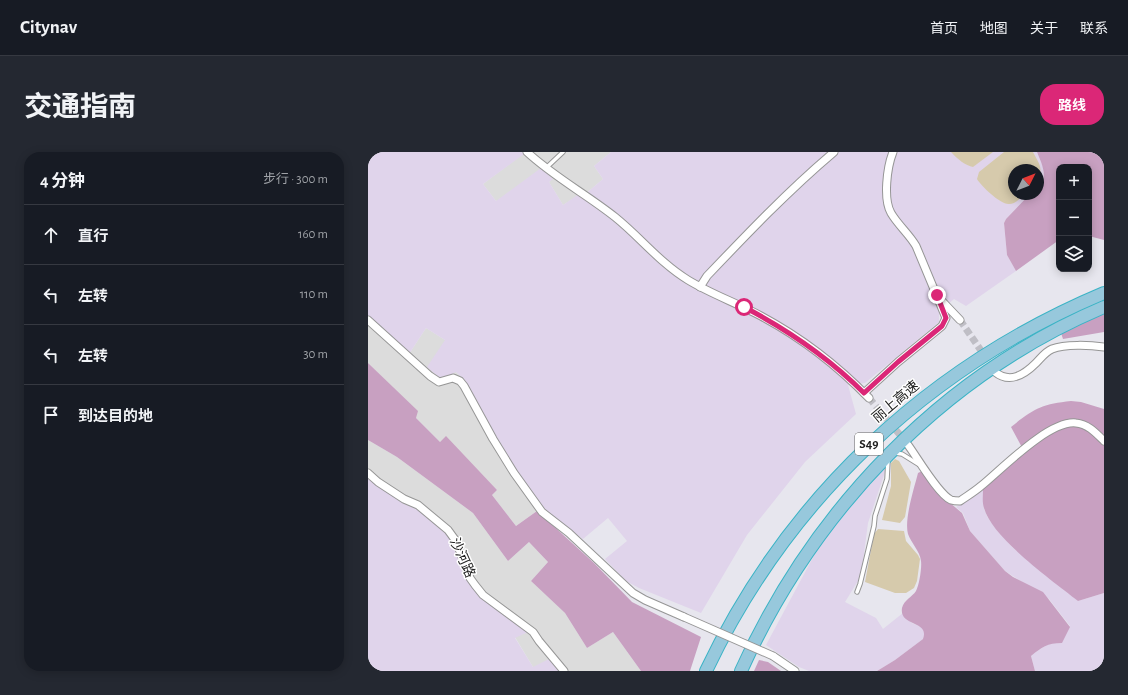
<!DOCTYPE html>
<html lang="zh">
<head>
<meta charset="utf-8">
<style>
  :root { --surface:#171b24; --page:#242831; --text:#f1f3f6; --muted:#9ea1a6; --line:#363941; --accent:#db2777 }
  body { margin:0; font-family:"Alegreya Sans","Noto Sans SC",sans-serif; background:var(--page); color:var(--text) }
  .controls { position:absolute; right:12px; top:12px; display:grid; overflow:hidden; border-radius:8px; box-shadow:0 2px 10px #0003 }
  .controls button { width:36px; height:36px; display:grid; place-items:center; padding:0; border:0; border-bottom:1px solid var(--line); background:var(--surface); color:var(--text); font:20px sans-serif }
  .compass { position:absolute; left:640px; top:12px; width:36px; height:36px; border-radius:50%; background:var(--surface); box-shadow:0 2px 10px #0003; rotate:48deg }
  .stop { position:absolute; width:12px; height:12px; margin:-9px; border:3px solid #db2777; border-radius:50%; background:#fff }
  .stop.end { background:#db2777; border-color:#fff; box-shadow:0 1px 4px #0008 }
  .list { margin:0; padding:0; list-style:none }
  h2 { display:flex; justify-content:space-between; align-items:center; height:52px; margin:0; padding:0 16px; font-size:17px }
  h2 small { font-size:13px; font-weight:400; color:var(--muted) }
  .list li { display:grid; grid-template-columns:26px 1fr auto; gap:12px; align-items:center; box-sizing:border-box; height:60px; padding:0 16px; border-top:1px solid var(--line) }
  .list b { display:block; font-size:15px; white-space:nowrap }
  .list em { font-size:13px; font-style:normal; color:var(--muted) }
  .icon { flex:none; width:22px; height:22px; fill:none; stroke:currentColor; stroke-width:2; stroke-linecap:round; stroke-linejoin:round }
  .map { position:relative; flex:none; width:736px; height:519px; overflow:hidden; border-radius:16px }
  header { display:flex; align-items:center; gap:24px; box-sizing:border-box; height:56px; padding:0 20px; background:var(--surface); border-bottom:1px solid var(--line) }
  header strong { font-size:19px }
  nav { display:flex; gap:22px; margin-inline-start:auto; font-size:14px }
  .intro { display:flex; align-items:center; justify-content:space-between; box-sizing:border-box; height:96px; padding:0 24px }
  h1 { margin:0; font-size:28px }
  .button { padding:10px 18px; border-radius:16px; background:var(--accent); color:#fff; font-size:14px; font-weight:700 }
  main { display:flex; gap:24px; padding:0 24px }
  aside { flex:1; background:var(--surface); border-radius:16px; box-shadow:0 2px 10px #0003 }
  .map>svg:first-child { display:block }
</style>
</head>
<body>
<header>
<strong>Citynav</strong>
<nav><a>首页</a><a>地图</a><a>关于</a><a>联系</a></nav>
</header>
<div class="intro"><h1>交通指南</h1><a class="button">路线</a></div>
<main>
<aside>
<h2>4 分钟<small>步行 · 300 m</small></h2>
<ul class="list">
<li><svg class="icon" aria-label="ahead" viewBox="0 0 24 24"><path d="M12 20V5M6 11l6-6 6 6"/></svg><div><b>直行</b></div><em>160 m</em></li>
<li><svg class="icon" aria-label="left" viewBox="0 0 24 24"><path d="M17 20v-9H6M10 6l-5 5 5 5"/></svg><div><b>左转</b></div><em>110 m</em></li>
<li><svg class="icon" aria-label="left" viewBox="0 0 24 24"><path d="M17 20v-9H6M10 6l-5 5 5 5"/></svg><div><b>左转</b></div><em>30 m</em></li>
<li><svg class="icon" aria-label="arrive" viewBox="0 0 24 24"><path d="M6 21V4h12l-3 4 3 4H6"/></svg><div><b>到达目的地</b></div></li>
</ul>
</aside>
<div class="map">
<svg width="736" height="519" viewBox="0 0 736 519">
  <rect width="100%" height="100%" fill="#e7e6ee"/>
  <g fill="#dcdcdc">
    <polygon points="154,0 243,0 226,14 235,27 215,44 211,43 195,53 181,30 184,27 128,49 115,32 155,2"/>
    <polygon points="0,163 41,202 58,176 77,188 88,220 97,228 125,282 173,356 148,374 124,343 129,338 78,285 72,290 48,266 49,259 0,211"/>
    <polygon points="0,288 29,305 105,361 140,409 161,390 180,410 163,429 197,461 219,496 245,480 273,519 193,519 165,515 147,485 160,480 110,442 53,359 34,351 0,326"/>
  </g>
  <g fill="#e0d4eb">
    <polygon points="0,0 154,0 156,2 115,32 128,49 173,16 185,27 181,30 195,53 211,42 215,44 235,27 226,14 243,0 669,0 675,15 676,25 670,34 670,18 646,18 646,42 662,42 638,67 636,71 639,103 648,119 598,154 586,147 571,160 571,170 497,231 480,233 488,262 437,310 379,383 333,461 271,436 258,429 237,407 259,389 240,366 215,387 173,356 125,282 97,228 88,220 73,227 59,215 77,188 58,176 41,202 0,163"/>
    <polygon points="512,315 518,317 500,371 493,424 477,450 508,466 515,477 535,461 537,465 544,471 553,475 556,478 557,483 555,487 527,508 509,519 441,519 431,515 398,493 449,398"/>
    <polygon points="0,326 34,351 53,359 79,381 100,427 160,480 147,486 165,515 181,507 193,519 0,519"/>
    <polygon points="615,337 616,357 620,366 626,374 644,395 710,449 736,441 736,519 667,519 663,504 670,498 683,491 702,474 681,447 637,419 602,379 595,361 588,355"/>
  </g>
  <g fill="#c8a0c1">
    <path d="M669,0H736V88L721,84V15H691V88L648,119L639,103L636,71L638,67L662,42H670C670,33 672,34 675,28C678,19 672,8 669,0Z"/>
    <polygon points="736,158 736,180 695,187 693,181"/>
    <polygon points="0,211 50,259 48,266 72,290 78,284 129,338 124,343 148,374 169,359 226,411 264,450 333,485 322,519 273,519 245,480 219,496 197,461 163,429 180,410 161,390 140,409 105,361 29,305 0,288"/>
    <path d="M703,249L713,250L736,257V441L710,449C685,429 624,386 616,356C614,350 615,344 615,337L657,301L643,275C665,257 674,252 703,249Z"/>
    <path d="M554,319L575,345L594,361L602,379L637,419L645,425L675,440L702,475L694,491C679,491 674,495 663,504L667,519H509L527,508L555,487C562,468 531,475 534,456C536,448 544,445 548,439C551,434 554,416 553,409C552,399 543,391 540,382C536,367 546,337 550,321Z"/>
    <polygon points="391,508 400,510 413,519 386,519"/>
  </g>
  <g fill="#d6caac">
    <path d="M583,0H625L605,15C598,14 588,6 583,0Z"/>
    <path d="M636,0H665C670,10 676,16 670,27V18H646V42H657C652,46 648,52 641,52C633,53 613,34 609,27L611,20Z"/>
    <polygon points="527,307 531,309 543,330 537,365 532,371 514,368 523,334 523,311"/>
    <polygon points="510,377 536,379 538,389 550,403 552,407 549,429 546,436 538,441 527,441 497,430 506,382"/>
  </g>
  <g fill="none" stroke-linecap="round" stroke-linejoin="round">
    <g stroke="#bfbec5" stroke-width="7" stroke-dasharray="7 3.5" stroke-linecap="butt">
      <polyline points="592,168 627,219"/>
      <polyline points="501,246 538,290"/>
    </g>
    <defs>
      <g id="service">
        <polyline points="178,16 195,0"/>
        <polyline points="527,301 534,302 550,312"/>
        <polyline points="489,440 492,432 506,374 507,364 519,327 520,308"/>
      </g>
      <g id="minor">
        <path d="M159,0C186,25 218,42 247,65C272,85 292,111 320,128C343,142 369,151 393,164C434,186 469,213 501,246"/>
        <path d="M332,135L339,124C380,81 421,38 466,0"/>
        <polyline points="573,148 592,168"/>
        <polyline points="0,168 62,224 71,230 85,226 92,229 96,234 125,287 146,321 174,360 201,381 265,441 277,448 316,465"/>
        <path d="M627,220C642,232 656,223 668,211C673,206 677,200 684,197C697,192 722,193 736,195"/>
        <path d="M496,241L530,210L574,174L578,166L548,94C541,82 530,73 523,61C515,47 519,15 525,0"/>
        <path d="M540,293C549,305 570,342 583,348C586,349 589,349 592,349C599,344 606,340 613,334C634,317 681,268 708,271C720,272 728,281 736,289"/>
        <polyline points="0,321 10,330 36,347 50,353 80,378 88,389 102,426 107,433 115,443 165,480 171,489 196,519"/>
        <polyline points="405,504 427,519"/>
      </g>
      <g id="motorway">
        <path d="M338,519C420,346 560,215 736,141"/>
        <path d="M373,519C445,359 573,224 736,155"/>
      </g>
    </defs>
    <use href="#service" stroke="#969696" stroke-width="5.5"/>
    <use href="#minor" stroke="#969696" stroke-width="9"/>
    <use href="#motorway" stroke="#3ab3c5" stroke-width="14"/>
    <use href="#service" stroke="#fff" stroke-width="3.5"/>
    <use href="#minor" stroke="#fff" stroke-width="7"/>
    <use href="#motorway" stroke="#97c8dc" stroke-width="12"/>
    <defs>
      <polyline id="minor-bridge" points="316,465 405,504"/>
    </defs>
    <use href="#minor-bridge" stroke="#969696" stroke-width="9" stroke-linecap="butt"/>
    <use href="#minor-bridge" stroke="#fff" stroke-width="7"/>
  </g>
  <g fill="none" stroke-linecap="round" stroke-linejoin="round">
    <path stroke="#db2777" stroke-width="5" d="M376,155C420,178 461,206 496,241L530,210L574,174L578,166L569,143"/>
  </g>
  <g text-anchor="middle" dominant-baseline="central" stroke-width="3" stroke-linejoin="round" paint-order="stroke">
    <rect fill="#fff" stroke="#626262" stroke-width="1" x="487" y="281" width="28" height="22" rx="3"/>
    <g font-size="13" font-weight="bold" fill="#1f1f1f">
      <text x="501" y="292">S49</text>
    </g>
    <g font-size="14" fill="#1f1f1f" stroke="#fff">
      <text transform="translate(528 250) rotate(-40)">丽上高速</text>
      <text transform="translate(94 406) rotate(66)">沙河路</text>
    </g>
  </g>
</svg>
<div class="controls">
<button>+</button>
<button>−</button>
<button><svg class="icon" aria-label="layers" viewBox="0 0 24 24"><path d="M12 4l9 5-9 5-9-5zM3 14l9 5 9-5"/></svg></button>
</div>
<svg class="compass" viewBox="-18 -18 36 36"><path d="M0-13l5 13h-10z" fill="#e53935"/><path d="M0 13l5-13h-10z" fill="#9ea1a6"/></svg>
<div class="stop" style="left:376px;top:155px"></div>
<div class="stop end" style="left:569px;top:143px"></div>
</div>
</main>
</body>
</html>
